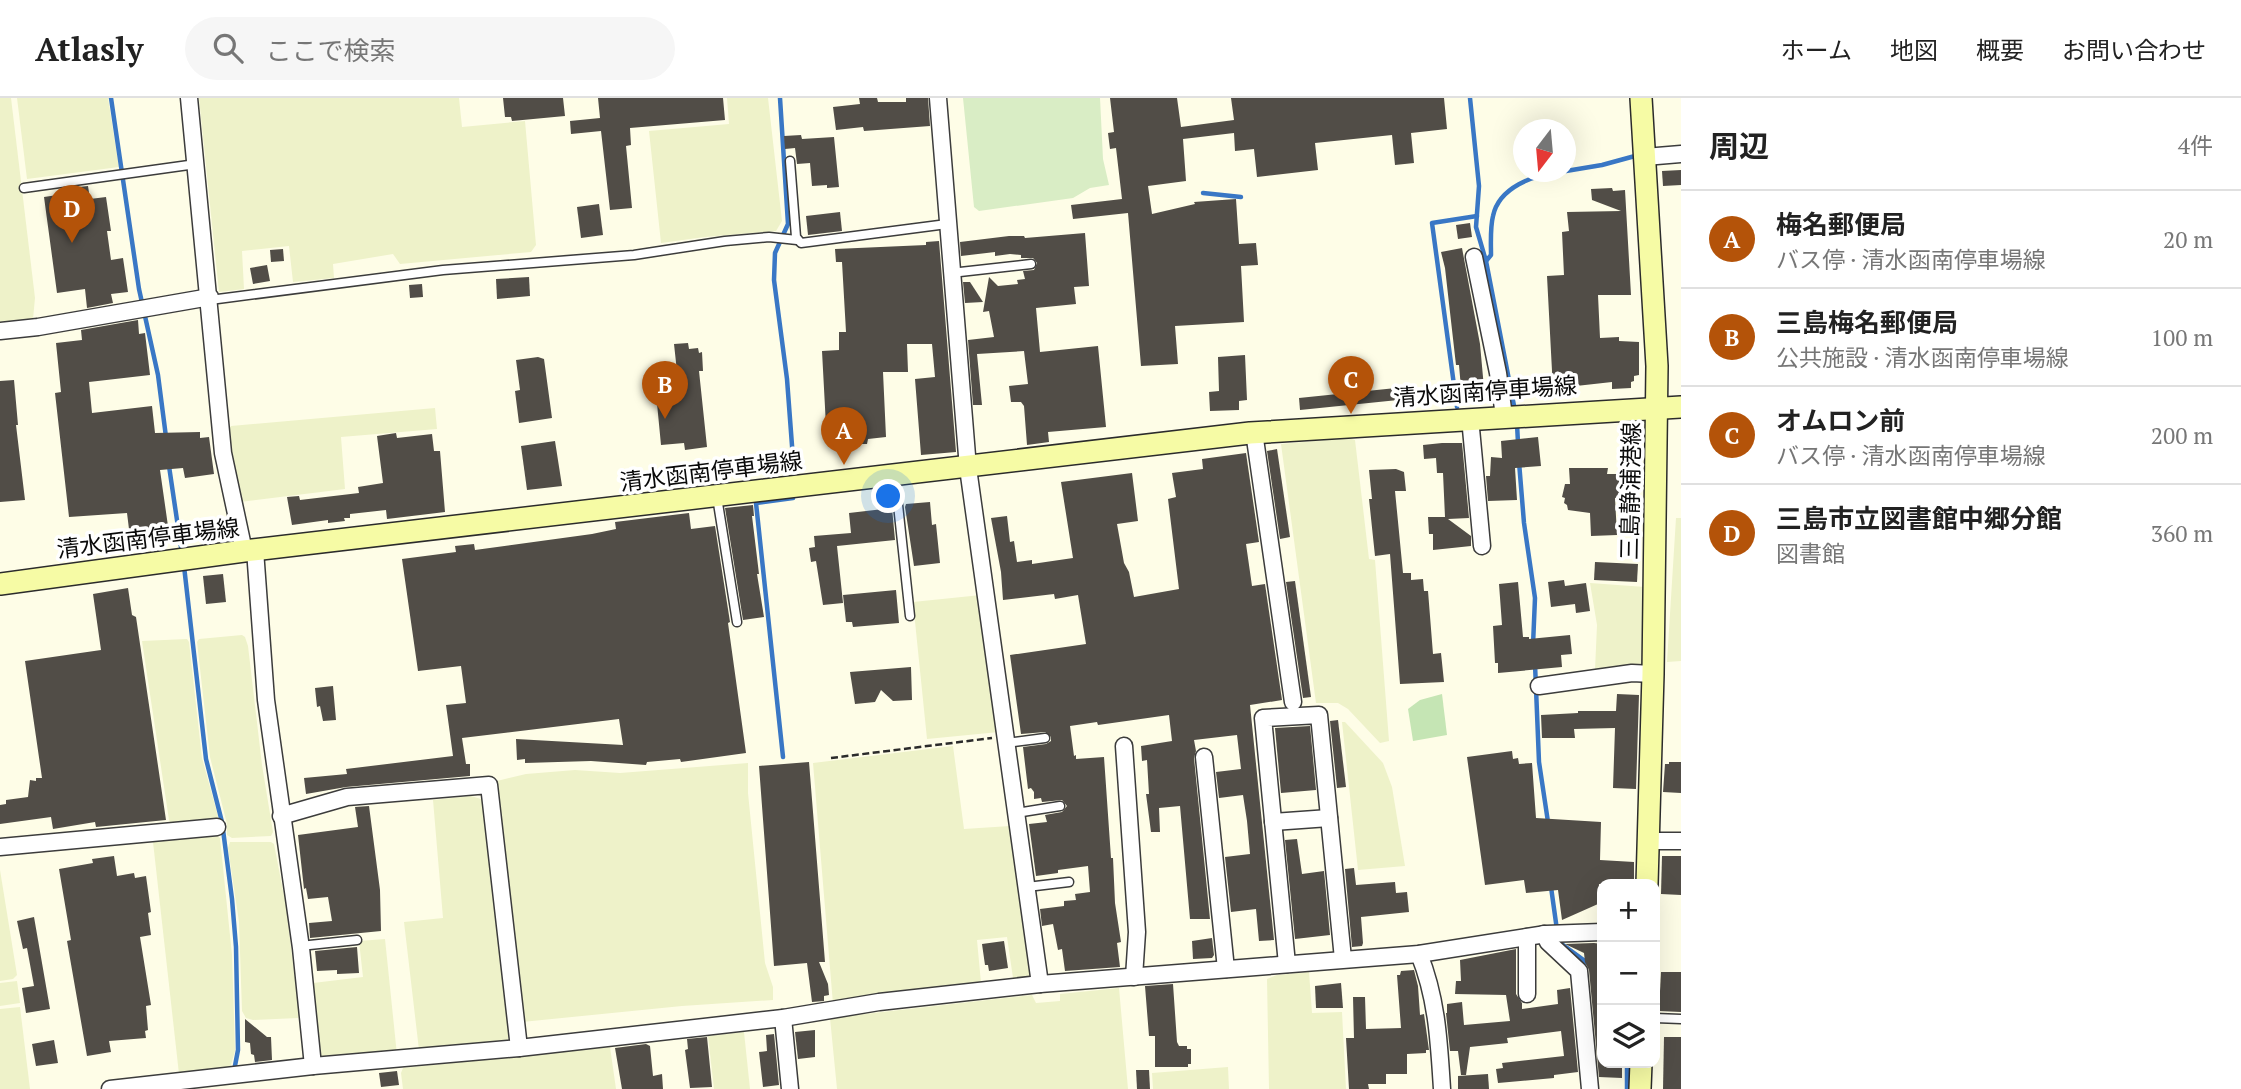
<!DOCTYPE html>
<html lang="ja">
<head>
<meta charset="utf-8">
<style>
  :root { --surface:#fff; --page:#f6f6f6; --text:#222; --muted:#767676; --line:#e0e0e0; --accent:#b45309 }
  body { margin:0; font-family:"PT Serif","Noto Sans JP",serif; background:var(--page); color:var(--text) }
  .controls { position:absolute; right:21px; bottom:21px; display:grid; overflow:hidden; border-radius:14px; box-shadow:0 7px 28px #0002 }
  .controls button { width:63px; height:63px; display:grid; place-items:center; padding:0; border:0; border-bottom:2px solid var(--line); background:var(--surface); color:var(--text); font:35px sans-serif }
  .compass { position:absolute; left:1513px; top:21px; width:63px; height:63px; border-radius:50%; background:var(--surface); box-shadow:0 7px 28px #0002; rotate:196deg }
  .you { position:absolute; left:889px; top:399px; width:24px; height:24px; margin:-18px; border:5px solid #fff; border-radius:50%; background:#1a73e8; box-shadow:0 0 0 10px #1a73e833 }
  .badge { display:grid; place-items:center; width:46px; height:46px; border-radius:50%; background:var(--accent); color:#fff; font-size:23px; font-weight:700 }
  .pin { position:absolute; translate:-50% -58px; filter:drop-shadow(0 2px 4px #0008) }
  .pin::after { content:''; position:absolute; top:37px; width:24px; height:21px; background:inherit; clip-path:polygon(0 0,100% 0,50% 100%) }
  .list { margin:0; padding:0; list-style:none }
  h2 { display:flex; justify-content:space-between; align-items:center; height:91px; margin:0; padding:0 28px; font-size:30px }
  h2 small { font-size:23px; font-weight:400; color:var(--muted) }
  .list li { display:grid; grid-template-columns:46px 1fr auto; gap:21px; align-items:center; box-sizing:border-box; height:98px; padding:0 28px; border-top:2px solid var(--line) }
  .list b { display:block; font-size:26px; white-space:nowrap }
  .list p { margin:0; font-size:23px; white-space:nowrap; color:var(--muted) }
  .list em { font-size:23px; font-style:normal; color:var(--muted) }
  .icon { flex:none; width:38px; height:38px; fill:none; stroke:currentColor; stroke-width:2; stroke-linecap:round; stroke-linejoin:round }
  .map { position:relative; flex:none; width:1681px; height:991px; overflow:hidden }
  header { display:flex; align-items:center; gap:42px; box-sizing:border-box; height:98px; padding:0 35px; background:var(--surface); border-bottom:2px solid var(--line) }
  header strong { font-size:33px }
  nav { display:flex; gap:38px; margin-inline-start:auto; font-size:24px }
  .search { width:490px; height:63px; background:var(--page); display:flex; align-items:center; gap:18px; box-sizing:border-box; padding:0 24px; border-radius:38px; color:var(--muted); font-size:26px }
  main { display:flex }
  aside { flex:1; background:var(--surface) }
  .map>svg:first-child { display:block }
</style>
</head>
<body>
<header>
<strong>Atlasly</strong>
<div class="search"><svg class="icon" aria-label="search" viewBox="0 0 24 24"><circle cx="10" cy="10" r="6"/><path d="M15 15l6 6"/></svg>ここで検索</div>
<nav><a>ホーム</a><a>地図</a><a>概要</a><a>お問い合わせ</a></nav>
</header>
<main>
<div class="map">
<svg width="1681" height="991" viewBox="0 0 1681 991">
  <rect width="100%" height="100%" fill="#fefde7"/>
  <g fill="#eef2c9">
    <polygon points="0,0 11,0 35,200 33,221 0,224"/>
    <polygon points="17,0 108,0 119,69 27,81"/>
    <polygon points="199,0 459,0 462,29 525,23 536,147 531,154 400,166 393,156 333,166 334,180 293,184 289,148 242,153 244,191 219,194"/>
    <polygon points="727,0 768,0 782,123 776,133 705,139 661,145 649,33 729,26"/>
    <polygon points="435,310 437,331 341,339 345,391 240,404 229,355 228,332 231,328"/>
    <polygon points="1348,340 1355,342 1369,461 1375,462 1389,643 1380,645 1348,611 1338,605 1316,605 1281,346"/>
    <polygon points="1676,420 1681,420 1681,563 1667,564"/>
    <polygon points="1590,485 1645,489 1642,567 1595,572 1597,527"/>
    <polygon points="981,497 999,634 927,641 913,504"/>
    <polygon points="242,537 245,539 248,548 262,667 273,734 271,738 232,740 227,737 227,726 210,659 197,544 199,541"/>
    <polygon points="187,541 189,544 202,660 218,718 216,723 171,726 169,722 142,543"/>
    <polygon points="1342,624 1345,624 1383,665 1392,689 1405,768 1358,772"/>
    <polygon points="953,648 964,731 1010,728 1031,875 1028,880 1013,880 1007,839 977,842 981,885 833,906 813,665"/>
    <polygon points="748,665 748,695 765,865 773,889 773,902 682,908 522,924 497,683 526,676 575,672 620,675"/>
    <polygon points="471,698 481,701 485,707 511,935 506,944 419,952 404,824 443,820 433,702"/>
    <polygon points="217,738 220,740 232,857 235,953 230,970 179,976 153,744"/>
    <polygon points="230,744 271,744 274,746 286,808 299,916 298,920 253,922 246,920 242,913 239,824 228,750"/>
    <polygon points="0,772 17,877 13,881 0,883"/>
    <polygon points="385,841 397,957 321,965 313,885 363,879 359,843"/>
    <polygon points="1309,874 1312,915 1342,914 1346,991 1269,991 1267,881 1277,877"/>
    <polygon points="17,883 20,905 0,908 0,885"/>
    <polygon points="1119,890 1128,991 837,991 830,920 1032,897 1036,905 1060,903 1060,896"/>
    <polygon points="20,909 30,991 0,991 0,911"/>
    <polygon points="744,934 750,991 714,991 708,938"/>
    <polygon points="610,949 616,991 403,991 401,975 403,970"/>
    <polygon points="1228,969 1229,991 1153,991 1152,975"/>
  </g>
  <polygon fill="#c5e5b4" points="1442,596 1447,637 1413,643 1408,611 1420,602"/>
  <polygon fill="#d9edc5" points="963,0 1100,0 1103,61 1109,87 1090,90 1073,100 979,113 974,109"/>
  <g fill="none" stroke-linecap="round" stroke-linejoin="round">
    <g stroke="#3977c5" stroke-width="4.5">
      <polyline points="111,0 139,191 158,277 166,339"/>
      <polyline points="780,0 788,126 775,155 774,182 787,281 794,374"/>
      <polyline points="1470,0 1479,88 1476,129 1486,163 1515,313"/>
      <polyline points="1566,73 1602,67 1635,58"/>
      <polyline points="1203,95 1241,99"/>
      <path d="M1486,163L1491,157C1491,145 1490,130 1493,118C1499,89 1534,77 1559,74"/>
      <polyline points="1457,309 1432,125 1477,118"/>
      <polyline points="1517,326 1518,345"/>
      <polyline points="1519,364 1524,425 1535,500 1533,547"/>
      <polyline points="169,368 182,456"/>
      <polyline points="184,468 206,661 222,724 232,801 236,849 238,952 234,973"/>
      <polyline points="1535,566 1539,664 1548,724"/>
      <polyline points="783,659 756,405 793,400"/>
      <polyline points="1551,789 1557,832"/>
      <polyline points="1559,841 1559,844 1589,866"/>
      <polyline points="1627,965 1627,991"/>
    </g>
  </g>
  <g fill="#514d47">
    <polygon points="503,0 563,0 565,18 512,23 511,19 505,19"/>
    <polygon points="598,0 723,0 725,22 630,30 631,47 626,48 632,110 610,112 601,33 571,36 570,23 600,20"/>
    <polygon points="859,0 877,0 878,4 906,4 906,0 928,0 930,28 864,33 863,29 836,32 833,9 860,6"/>
    <polygon points="1110,0 1177,0 1181,29 1234,22 1231,0 1444,0 1447,31 1411,35 1414,65 1395,67 1392,37 1315,45 1318,72 1257,79 1254,51 1235,53 1234,35 1183,41 1186,83 1148,88 1152,116 1195,106 1194,104 1236,101 1239,146 1256,145 1258,167 1241,168 1244,224 1175,228 1178,266 1141,268 1128,115 1073,121 1071,107 1122,101 1116,50 1110,51 1108,35 1114,34"/>
    <polygon points="801,37 802,41 834,39 839,89 827,90 827,87 812,88 810,65 797,66 795,50 785,51 784,38"/>
    <polygon points="1681,72 1681,87 1663,88 1662,73"/>
    <polygon points="88,88 90,101 106,99 111,133 107,133 111,162 123,160 128,194 111,196 113,205 87,210 85,191 57,195 44,99 71,95 70,90"/>
    <polygon points="1612,90 1613,93 1625,92 1631,197 1598,197 1600,240 1619,239 1619,243 1639,244 1639,277 1634,278 1634,283 1631,284 1631,290 1612,291 1612,284 1576,288 1576,291 1553,292 1547,178 1564,177 1562,134 1569,133 1567,114 1621,113 1592,102 1591,91"/>
    <polygon points="599,106 603,137 581,140 577,109"/>
    <polygon points="840,114 842,133 808,137 806,118"/>
    <polygon points="1470,125 1472,139 1458,141 1456,127"/>
    <polygon points="1085,135 1089,188 1074,189 1076,206 1036,210 1040,254 1098,248 1106,329 1048,334 1049,344 1027,347 1024,308 1021,304 1011,304 1009,288 1028,286 1024,253 977,256 982,307 973,307 968,242 994,239 989,213 983,214 989,179 998,188 1018,186 1017,182 1025,181 1023,173 1034,172 1037,165 1033,160 1021,160 1021,157 1010,156 995,158 995,154 961,158 960,144 1009,138 1024,138 1025,140"/>
    <polygon points="939,143 956,354 921,357 915,281 935,279 932,246 907,246 908,274 883,274 886,339 868,341 867,346 847,346 846,329 826,328 822,253 839,252 839,234 846,234 842,164 836,164 835,151 926,147 926,144"/>
    <polygon points="1462,150 1480,246 1485,301 1462,302 1459,267 1456,267 1445,170 1441,154"/>
    <polygon points="283,151 284,163 271,164 270,152"/>
    <polygon points="267,167 270,183 253,186 250,170"/>
    <polygon points="529,179 530,198 497,201 496,181"/>
    <polygon points="963,184 970,184 983,204 965,205"/>
    <polygon points="422,186 423,199 410,200 409,187"/>
    <polygon points="138,222 139,236 145,235 150,277 89,284 92,315 152,308 155,335 200,334 200,340 209,339 214,376 185,380 183,370 160,372 169,435 130,439 127,415 69,419 55,295 61,294 56,245 82,242 81,232"/>
    <polygon points="688,245 689,251 698,250 699,255 702,254 703,273 699,273 707,349 685,352 684,345 661,347 656,295 679,292 674,246"/>
    <polygon points="1245,257 1247,302 1239,303 1239,312 1210,313 1209,294 1219,293 1218,259"/>
    <polygon points="538,259 544,261 552,320 519,325 515,293 520,292 516,262"/>
    <polygon points="14,282 18,327 16,327 25,402 0,404 0,283"/>
    <polygon points="1396,290 1398,302 1300,312 1299,300"/>
    <polygon points="396,335 397,340 432,336 434,353 440,353 445,414 387,421 386,412 350,416 350,420 344,420 345,423 328,425 328,422 292,427 287,399 299,398 300,402 359,395 358,389 383,385 377,338"/>
    <polygon points="1538,339 1541,368 1515,370 1517,402 1488,403 1486,378 1490,378 1491,359 1502,360 1501,343"/>
    <polygon points="555,343 562,388 527,392 521,348"/>
    <polygon points="1442,345 1462,345 1469,420 1448,421 1471,438 1471,448 1433,452 1433,436 1429,436 1428,419 1445,419 1443,375 1437,375 1436,360 1424,361 1423,347"/>
    <polygon points="1277,351 1290,439 1280,441 1267,353"/>
    <polygon points="1246,355 1259,444 1246,446 1252,488 1265,486 1282,602 1250,607 1274,842 1259,843 1256,811 1231,814 1225,759 1250,756 1247,723 1243,697 1219,700 1216,674 1241,671 1237,637 1194,642 1196,653 1194,660 1210,821 1190,821 1180,708 1159,710 1160,734 1151,734 1146,696 1149,696 1147,662 1142,663 1141,648 1172,643 1169,617 1098,627 1097,624 1070,628 1074,658 1076,657 1076,661 1104,659 1111,760 1113,760 1115,805 1121,844 1117,845 1120,869 1065,873 1062,851 1058,852 1053,826 1042,828 1040,811 1064,808 1064,803 1076,802 1075,796 1090,794 1088,768 1058,772 1058,775 1036,778 1029,726 1047,724 1045,717 1062,714 1067,708 1062,702 1042,704 1041,700 1034,701 1034,694 1031,690 1028,691 1023,649 1046,646 1051,643 1051,639 1045,634 1021,636 1010,557 1086,546 1078,497 1055,501 1054,496 1003,502 1001,474 991,420 1007,418 1010,444 1014,443 1017,464 1032,462 1032,466 1073,460 1061,384 1132,375 1138,423 1117,426 1124,465 1129,474 1134,499 1179,491 1168,401 1176,399 1172,375 1203,371 1202,361"/>
    <polygon points="1569,370 1608,370 1607,376 1626,376 1626,401 1615,400 1617,437 1591,438 1590,415 1568,412 1567,407 1564,405 1565,400 1562,399 1565,386 1570,386"/>
    <polygon points="1396,371 1404,374 1406,393 1395,393 1403,475 1411,475 1411,482 1423,481 1424,493 1428,493 1433,556 1441,555 1444,584 1400,586 1390,456 1375,458 1369,401 1372,401 1369,372"/>
    <polygon points="930,404 932,427 936,426 940,465 914,468 905,409 906,406"/>
    <polygon points="753,407 754,418 752,418 759,476 757,476 764,519 743,522 725,410"/>
    <polygon points="892,410 895,442 837,448 843,505 823,507 816,463 811,464 809,450 815,449 814,438 851,435 849,415"/>
    <polygon points="689,415 691,431 715,428 730,524 728,525 746,655 681,664 680,661 647,664 646,667 591,663 525,665 525,661 517,662 516,641 623,647 619,621 462,640 466,666 470,666 470,678 346,689 306,696 304,680 347,676 346,671 453,658 446,607 466,605 461,568 418,573 402,461 456,454 455,448 474,446 475,452 592,436 616,431 615,424"/>
    <polygon points="1595,464 1638,466 1637,484 1594,482"/>
    <polygon points="223,476 226,504 206,506 203,478"/>
    <polygon points="1564,482 1565,488 1586,485 1590,513 1576,515 1575,506 1551,509 1548,484"/>
    <polygon points="1295,483 1311,599 1303,600 1286,484"/>
    <polygon points="1518,484 1523,539 1529,539 1529,541 1570,537 1572,556 1561,557 1562,569 1498,575 1498,565 1495,565 1493,528 1502,527 1499,486"/>
    <polygon points="128,490 132,517 136,519 166,722 96,729 95,724 53,731 51,719 0,726 0,707 6,706 6,702 28,699 30,682 36,683 36,680 42,680 25,563 101,552 93,496"/>
    <polygon points="896,492 899,525 853,529 852,524 846,524 843,497"/>
    <polygon points="911,569 912,602 893,603 881,592 875,604 855,606 850,574"/>
    <polygon points="333,588 336,622 323,623 320,608 317,609 315,590"/>
    <polygon points="1617,596 1639,597 1636,691 1613,690 1615,630 1574,631 1575,640 1542,640 1541,617 1578,615 1578,613 1616,613"/>
    <polygon points="1338,622 1346,689 1337,690 1330,623"/>
    <polygon points="1310,628 1316,692 1281,695 1275,630"/>
    <polygon points="1512,653 1513,661 1518,660 1519,666 1532,665 1536,720 1601,724 1600,762 1634,764 1634,786 1599,786 1598,806 1562,822 1558,792 1526,795 1524,782 1485,787 1467,659"/>
    <polygon points="809,664 825,864 819,864 828,886 829,897 824,898 824,903 812,904 807,865 774,868 759,668"/>
    <polygon points="1669,664 1681,664 1681,695 1663,694 1665,666 1669,666"/>
    <polygon points="369,708 380,792 381,833 310,840 309,825 332,823 328,799 308,801 306,790 304,791 298,737 358,729 355,709"/>
    <polygon points="1297,741 1302,776 1324,773 1330,837 1295,841 1285,742"/>
    <polygon points="114,758 117,778 134,775 135,780 146,778 151,814 148,815 151,837 140,839 151,907 146,908 148,932 145,933 146,940 109,943 111,954 87,958 67,843 71,842 59,771 93,765 92,761"/>
    <polygon points="1662,758 1681,758 1681,797 1661,796"/>
    <polygon points="1354,770 1356,787 1395,784 1396,795 1407,794 1409,814 1361,819 1363,845 1362,848 1352,849 1345,771"/>
    <polygon points="34,819 50,911 26,915 22,890 34,888 27,850 23,851 17,823"/>
    <polygon points="1212,840 1214,857 1212,860 1193,861 1192,843"/>
    <polygon points="1004,843 1008,870 989,873 988,867 985,867 982,846"/>
    <polygon points="1594,845 1602,846 1602,965 1622,965 1622,980 1599,979 1589,872 1585,864 1584,855 1565,846"/>
    <polygon points="357,849 359,875 337,876 337,872 317,873 315,853"/>
    <polygon points="1516,851 1516,896 1522,905 1522,911 1558,906 1557,892 1570,890 1578,974 1554,977 1554,980 1498,985 1496,971 1503,970 1502,965 1564,958 1561,933 1507,940 1508,945 1470,949 1466,977 1461,977 1458,953 1450,953 1446,915 1447,915 1447,906 1462,904 1464,927 1510,923 1506,897 1455,896 1456,883 1461,883 1460,862"/>
    <polygon points="1414,872 1418,888 1420,917 1424,916 1429,952 1426,952 1426,955 1407,956 1407,976 1386,976 1386,986 1368,986 1369,991 1349,991 1346,940 1354,940 1353,899 1365,899 1366,931 1401,930 1397,877 1400,877 1401,873"/>
    <polygon points="1661,874 1681,874 1681,914 1659,913"/>
    <polygon points="1341,885 1343,910 1316,910 1315,888"/>
    <polygon points="1173,886 1177,944 1179,948 1187,948 1187,951 1191,951 1191,966 1188,966 1188,969 1155,969 1155,938 1149,938 1145,888"/>
    <polygon points="245,921 267,939 271,939 272,962 255,964 254,957 251,956 250,945 245,944"/>
    <polygon points="815,932 815,959 798,961 795,934"/>
    <polygon points="774,936 779,987 763,989 759,954 767,953 766,937"/>
    <polygon points="707,939 712,989 690,990 685,952 688,951 687,941"/>
    <polygon points="1664,939 1681,939 1681,991 1663,991"/>
    <polygon points="54,942 58,965 36,968 32,946"/>
    <polygon points="646,946 650,948 653,978 662,976 663,991 622,991 615,950"/>
    <polygon points="1136,972 1149,972 1150,991 1137,991"/>
    <polygon points="397,973 399,987 381,989 379,975"/>
    <polygon points="1488,976 1489,991 1458,991 1458,978"/>
  </g>
  <g fill="none" stroke-linecap="round" stroke-linejoin="round">
    <defs>
      <g id="lane">
        <polyline points="790,63 796,139 801,145 947,126"/>
        <polyline points="24,90 196,66"/>
        <polyline points="951,175 1031,166"/>
        <polyline points="210,202 443,172 634,157 725,143 769,139 797,142"/>
        <polyline points="895,379 910,518"/>
        <polyline points="717,399 737,524"/>
        <polyline points="1006,645 1045,640"/>
        <polyline points="1016,715 1060,708"/>
        <polyline points="1027,789 1069,784"/>
        <polyline points="300,848 357,842"/>
        <polyline points="1655,920 1681,921"/>
      </g>
      <g id="street">
        <polyline points="189,0 223,355 244,453"/>
        <polyline points="938,0 968,370 1040,886"/>
        <polyline points="1645,59 1681,56"/>
        <polyline points="1474,159 1498,275 1504,318"/>
        <polyline points="0,233 38,229 210,199"/>
        <polyline points="1470,320 1482,448"/>
        <polyline points="1254,334 1293,604"/>
        <polyline points="255,452 266,602 301,850 313,968"/>
        <polyline points="1539,588 1632,575 1653,576"/>
        <polyline points="1124,648 1137,834 1134,879"/>
        <polyline points="1204,659 1226,871"/>
        <polyline points="281,718 347,699 489,687 519,950"/>
        <polyline points="1273,724 1329,720"/>
        <polyline points="1649,743 1681,743"/>
        <polyline points="0,749 217,729"/>
        <polyline points="1544,836 1548,844 1579,873 1590,991"/>
        <path d="M1419,856C1437,900 1439,944 1442,991"/>
        <polyline points="1287,866 1263,620 1319,617 1343,861"/>
        <polyline points="1527,896 1527,839"/>
        <polyline points="783,920 790,991"/>
        <polyline points="110,991 313,968 519,950 783,920 879,904 1040,886 1419,856 1546,836 1602,834"/>
      </g>
      <g id="secondary">
        <polyline points="1641,0 1657,268 1653,576 1647,786"/>
        <polyline points="0,486 244,453 1250,335 1681,309"/>
        <polyline points="1640,991 1641,965"/>
      </g>
    </defs>
    <use href="#lane" stroke="#3c3c3c" stroke-width="11"/>
    <use href="#street" stroke="#3c3c3c" stroke-width="19"/>
    <use href="#secondary" stroke="#2b2b2b" stroke-width="24"/>
    <polyline stroke="#2b2b2b" stroke-width="2.5" stroke-dasharray="7 3.5" stroke-linecap="butt" points="831,660 992,640"/>
    <use href="#lane" stroke="#fff" stroke-width="8"/>
    <use href="#street" stroke="#fff" stroke-width="16"/>
    <use href="#secondary" stroke="#f6fba5" stroke-width="21"/>
  </g>
  <g text-anchor="middle" dominant-baseline="central" stroke-width="7" stroke-linejoin="round" paint-order="stroke">
    <g font-size="23" fill="#090909" stroke="#fff">
      <text transform="translate(1485 293) rotate(-4)">清水函南停車場線</text>
      <text transform="translate(711 373) rotate(-7)">清水函南停車場線</text>
      <text transform="translate(1630 393) rotate(-89)">三島静浦港線</text>
      <text transform="translate(148 440) rotate(-7)">清水函南停車場線</text>
    </g>
  </g>
</svg>
<div class="controls">
<button>+</button>
<button>−</button>
<button><svg class="icon" aria-label="layers" viewBox="0 0 24 24"><path d="M12 4l9 5-9 5-9-5zM3 14l9 5 9-5"/></svg></button>
</div>
<svg class="compass" viewBox="-18 -18 36 36"><path d="M0-13l5 13h-10z" fill="#e53935"/><path d="M0 13l5-13h-10z" fill="#767676"/></svg>
<div class="you"></div>
<div class="pin badge" style="left:844px;top:367px">A</div>
<div class="pin badge" style="left:665px;top:321px">B</div>
<div class="pin badge" style="left:1351px;top:316px">C</div>
<div class="pin badge" style="left:72px;top:145px">D</div>
</div>
<aside>
<h2>周辺<small>4件</small></h2>
<ul class="list">
<li><span class="badge">A</span><div><b>梅名郵便局</b><p>バス停 · 清水函南停車場線</p></div><em>20 m</em></li>
<li><span class="badge">B</span><div><b>三島梅名郵便局</b><p>公共施設 · 清水函南停車場線</p></div><em>100 m</em></li>
<li><span class="badge">C</span><div><b>オムロン前</b><p>バス停 · 清水函南停車場線</p></div><em>200 m</em></li>
<li><span class="badge">D</span><div><b>三島市立図書館中郷分館</b><p>図書館</p></div><em>360 m</em></li>
</ul>
</aside>
</main>
</body>
</html>
